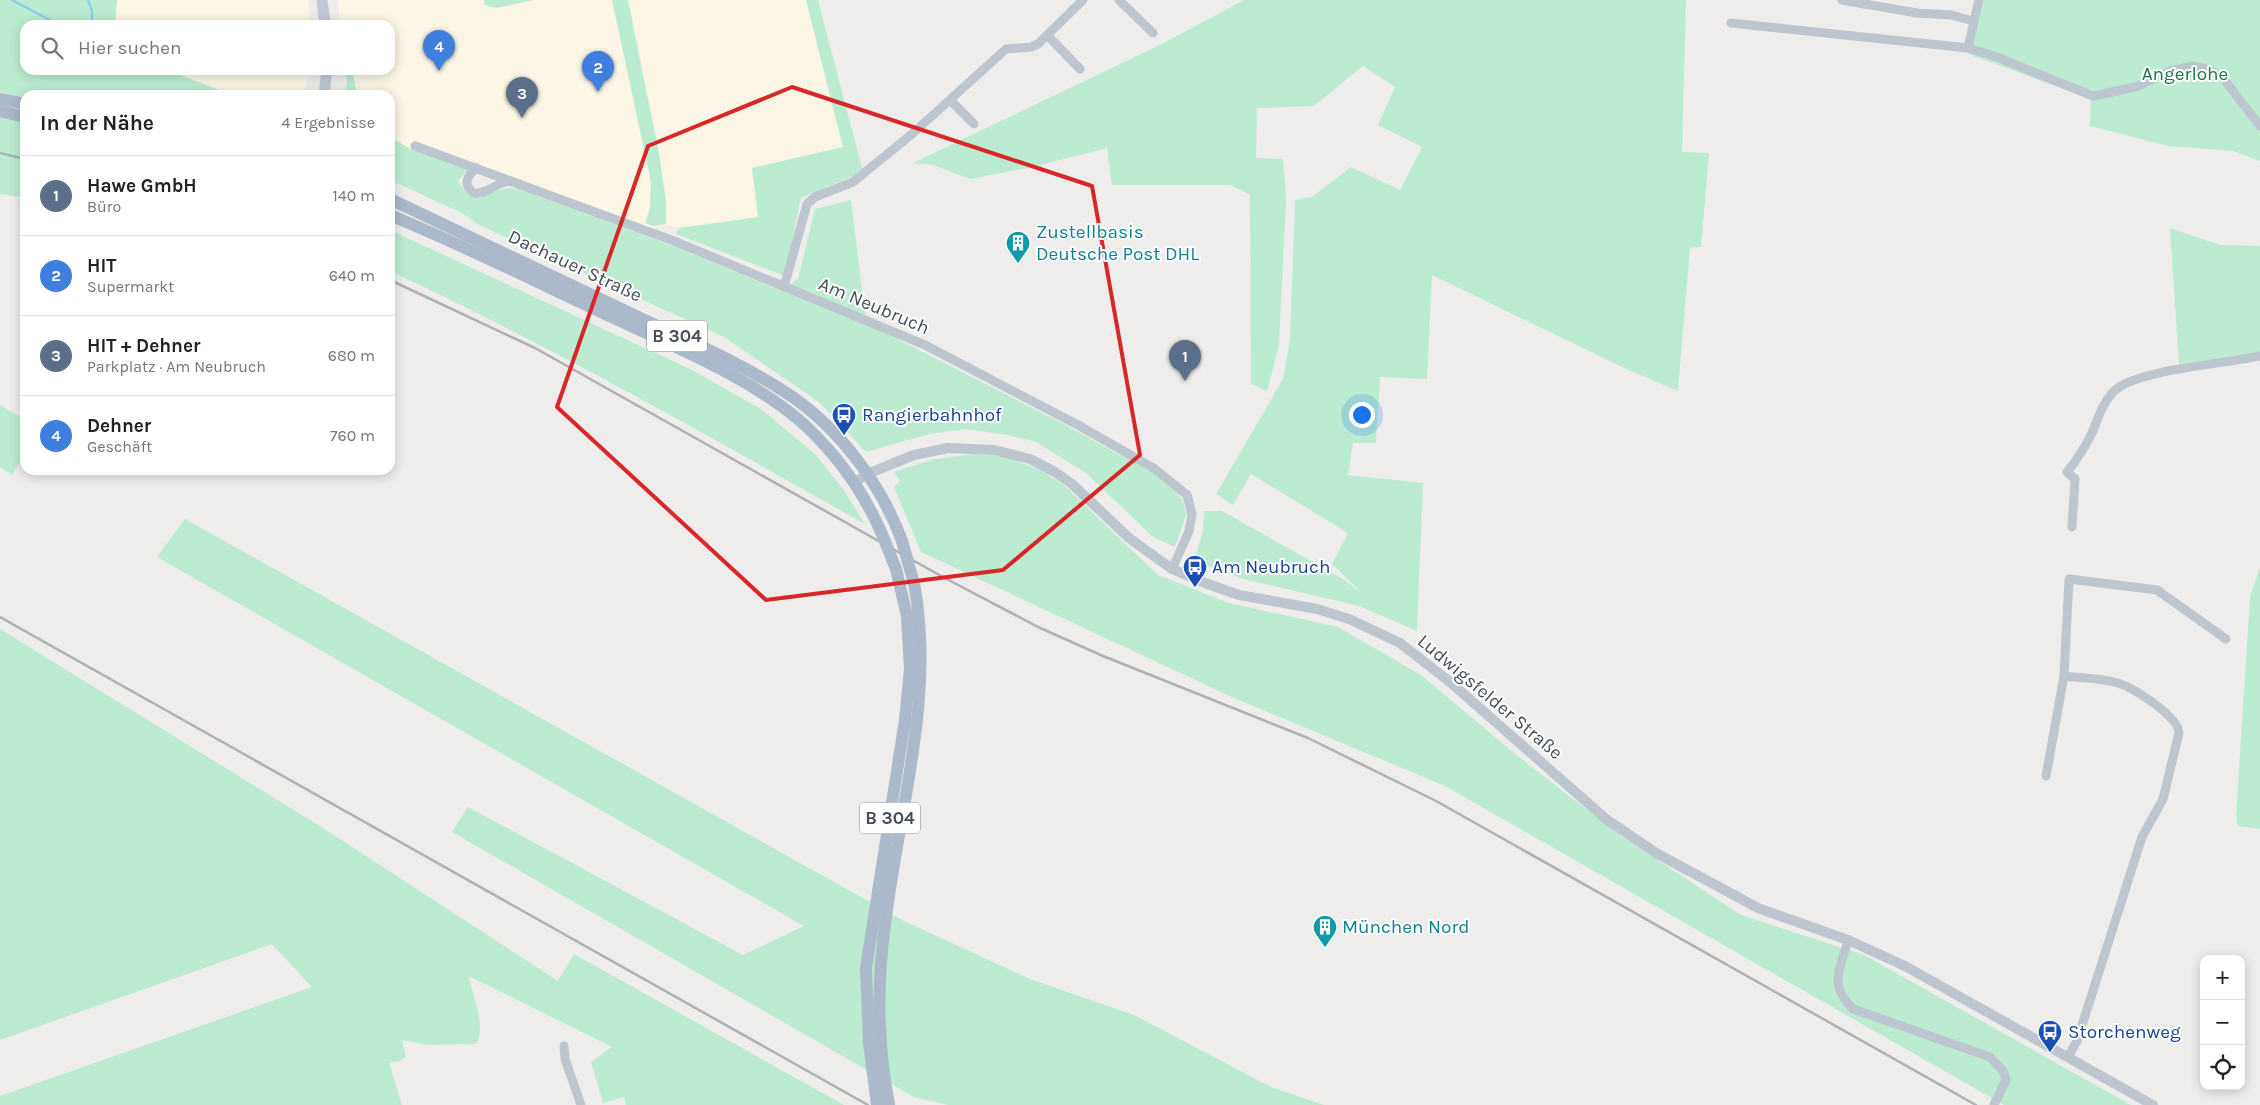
<!DOCTYPE html>
<html lang="de">
<head>
<meta charset="utf-8">
<style>
  :root { --surface:#fff; --page:#f2f2f2; --text:#222; --muted:#767676; --line:#e0e0e0; --accent:#2164d4 }
  body { margin:0; font-family:Karla,sans-serif; background:var(--page); color:var(--text) }
  .controls { position:absolute; right:15px; bottom:15px; display:grid; overflow:hidden; border-radius:10px; box-shadow:0 2px 12px #0003 }
  .controls button { width:45px; height:45px; display:grid; place-items:center; padding:0; border:0; border-bottom:1px solid var(--line); background:var(--surface); color:var(--text); font:25px sans-serif }
  .you { position:absolute; left:1361px; top:414px; width:18px; height:18px; margin:-12px; border:4px solid #fff; border-radius:50%; background:#1a73e8; box-shadow:0 0 0 8px #1a73e833 }
  .badge { display:grid; place-items:center; width:32px; height:32px; border-radius:50%; background:var(--accent); color:#fff; font-size:16px; font-weight:700 }
  .pin { position:absolute; translate:-50% -41px; filter:drop-shadow(0 1px 2px #0008) }
  .pin::after { content:''; position:absolute; top:26px; width:18px; height:15px; background:inherit; clip-path:polygon(0 0,100% 0,50% 100%) }
  .list { margin:0; padding:0; list-style:none }
  h2 { display:flex; justify-content:space-between; align-items:center; height:65px; margin:0; padding:0 20px; font-size:21px }
  h2 small { font-size:16px; font-weight:400; color:var(--muted) }
  .list li { display:grid; grid-template-columns:32px 1fr auto; gap:15px; align-items:center; box-sizing:border-box; height:80px; padding:0 20px; border-top:1px solid var(--line) }
  .list b { display:block; font-size:19px; white-space:nowrap }
  .list p { margin:0; font-size:16px; white-space:nowrap; color:var(--muted) }
  .list em { font-size:16px; font-style:normal; color:var(--muted) }
  .icon { flex:none; width:28px; height:28px; fill:none; stroke:currentColor; stroke-width:2; stroke-linecap:round; stroke-linejoin:round }
  .map { position:relative; flex:none; width:2260px; height:1105px; overflow:hidden }
  .search { position:absolute; background:var(--surface); box-shadow:0 2px 12px #0003; left:20px; top:20px; width:375px; height:55px; display:flex; align-items:center; gap:12px; box-sizing:border-box; padding:0 18px; border-radius:15px; color:var(--muted); font-size:19px }
  .panel { position:absolute; background:var(--surface); box-shadow:0 2px 12px #0003; left:20px; top:90px; width:375px; height:385px; border-radius:15px }
  .map>svg:first-child { display:block }
</style>
</head>
<body>
<div class="map">
<svg width="2260" height="1105" viewBox="0 0 2260 1105">
  <rect width="100%" height="100%" fill="#efecec"/>
  <g fill="#faf5e4">
    <polygon points="96,0 308,0 311,25 96,25"/>
    <polygon points="338,0 806,0 843,147 752,168 758,218 679,228 666,225 651,228 414,140 410,149 390,137 390,95 357,95 352,70 390,70 390,25 340,25"/>
    <polygon points="167,70 309,70 304,95 232,95"/>
  </g>
  <g fill="#bbecd1">
    <polygon points="0,0 117,0 115,25 25,25 25,70 167,70 232,95 25,95 25,98 0,92"/>
    <polygon points="484,0 534,0 497,8 484,5"/>
    <polygon points="612,0 628,0 659,153 666,201 666,224 653,226 645,223 650,208 651,182"/>
    <polygon points="806,0 818,0 863,172 801,198 785,276 676,234 679,228 758,217 752,168 843,147"/>
    <polygon points="1244,0 1686,0 1682,152 1709,153 1701,247 1690,248 1678,391 1624,368 1432,275 1427,379 1380,377 1376,443 1353,443 1348,475 1423,483 1417,631 1359,606 1243,579 1194,561 1203,531 1204,511 1222,511 1343,579 1362,593 1332,564 1348,533 1251,474 1233,505 1216,494 1283,379 1290,340 1295,200 1312,197 1351,167 1400,190 1422,147 1378,125 1395,87 1363,66 1314,106 1257,108 1256,158 1283,159 1286,200 1279,345 1267,391 1251,384 1250,195 1231,185 1112,185 1107,148 1033,167 970,179 933,165 913,163 1162,44"/>
    <polygon points="1984,0 2260,0 2260,161 2233,151 2168,146 2090,126 2091,99 1968,54"/>
    <polygon points="345,70 352,70 357,95 345,95 347,82"/>
    <polygon points="0,117 25,122 25,198 0,194"/>
    <path d="M390,137L410,149L469,168L458,181L464,191L479,198C493,192 503,186 519,189L673,246L780,290L798,279L815,209L851,200L866,323L1060,422L1153,473L1173,487L1181,498L1187,513L1175,547L1153,537L1086,473L1036,442L1002,434L966,429L929,434L866,452L819,402L724,337L479,225L462,213L390,180Z"/>
    <polygon points="2170,228 2220,245 2260,246 2260,353 2179,364"/>
    <path d="M390,230L690,369L761,409L815,454L843,489L865,524C708,436 553,347 390,271Z"/>
    <polygon points="0,405 25,420 25,454 12,475 0,467"/>
    <polygon points="973,454 993,455 1013,460 1041,470 1065,486 1158,575 1229,603 1338,627 1421,675 1514,753 1621,836 1741,915 1864,955 2131,1105 2004,1105 1445,786 1234,698 921,552 894,487 900,481 894,472 934,459"/>
    <polygon points="185,519 902,920 1030,979 1134,1015 1271,1087 1324,1105 948,1105 914,1097 452,832 468,807 743,955 804,926 157,557"/>
    <polygon points="2260,567 2260,829 2238,826 2236,817 2250,597"/>
    <path d="M0,629L323,828L558,981L574,954L844,1105H626L624,1097L603,1103L591,1062L612,1047L469,976C472,996 487,1025 476,1044L429,1045L402,1040L406,1057L400,1061L389,1063L402,1105H0V1096L312,987L272,944L0,1040Z"/>
  </g>
  <g fill="none" stroke-linecap="round" stroke-linejoin="round">
    <g stroke="#8acee7" stroke-width="2.5">
      <polyline points="12,0 59,25"/>
      <polyline points="88,0 92,11 92,25"/>
    </g>
    <g stroke="#bdc5ce" stroke-width="9">
      <polyline points="1119,0 1153,33"/>
      <polyline points="1842,0 1917,13 1951,15 1973,21"/>
      <polyline points="1731,23 1968,48 1994,56 2093,96 2136,87 2170,71 2193,66 2210,70 2223,78 2260,126"/>
      <polyline points="1048,36 1080,69"/>
      <polyline points="1968,48 1979,0"/>
      <polyline points="950,100 974,124"/>
      <polyline points="415,146 674,241 925,345 1078,425 1155,469 1187,495 1192,514 1189,531 1172,569"/>
      <path d="M477,168C467,175 462,185 474,193C488,195 497,181 511,181"/>
      <polyline points="784,287 807,204 815,197 853,182 912,134 1006,49 1031,47 1038,44 1083,0"/>
      <path d="M2072,527L2075,479L2067,472C2077,460 2085,447 2092,433C2098,419 2102,404 2113,392C2135,369 2226,364 2260,356"/>
      <path d="M2064,676C2081,678 2101,678 2118,683C2134,688 2178,716 2179,733L2163,799L2142,837L2077,1041L2068,1057"/>
      <polyline points="2046,776 2064,676 2069,579 2157,590 2226,639"/>
      <path d="M1848,940C1840,971 1828,984 1853,1009L1990,1057L2003,1071L2006,1080L1994,1105"/>
      <polyline points="564,1046 565,1059 581,1105"/>
    </g>
    <polyline stroke="#bdc5ce" stroke-width="10" points="854,483 867,474 914,455 948,448 994,450 1030,459 1055,472 1072,484 1129,538 1172,569 1205,583 1239,595 1317,609 1349,619 1400,643 1450,682 1606,819 1656,853 1758,908 1848,940 1905,966 2153,1105"/>
    <g stroke="#bfc8d4" stroke-width="11">
      <polyline points="322,0 325,25"/>
      <polyline points="324,95 327,70"/>
    </g>
    <g stroke="#acb9ca" stroke-width="12">
      <polyline points="0,99 25,104"/>
      <polyline points="0,111 25,117"/>
      <path d="M390,199C472,238 554,277 636,316C689,341 746,365 794,398C842,432 882,486 902,541"/>
      <path d="M390,215C467,247 541,284 616,319C678,348 760,382 809,429C840,459 865,495 882,534"/>
      <path d="M889,1105C877,1043 877,979 886,917C900,806 935,696 914,583"/>
    </g>
    <g stroke="#aeb1b6" stroke-width="2.5">
      <polyline points="0,153 25,159"/>
      <polyline points="390,280 535,348 941,576 1038,627 1103,656 1308,738 1436,801 1976,1105"/>
      <polyline points="0,617 868,1105"/>
    </g>
    <g stroke="#acb9ca" stroke-width="12">
      <polyline points="902,541 914,583"/>
      <polyline points="877,1105 869,1043 866,968 905,720 910,669 907,616 896,569 882,534"/>
    </g>
  </g>
  <path fill="none" stroke="#d62828" stroke-width="4" stroke-linejoin="round" d="M792,87L1092,186L1140,455L1003,570L766,600L557,407L648,146Z"/>
  <defs>
    <symbol id="building-pin" viewBox="-11 -11 22 30"><path d="M0 17L-7.5 6A9.5 9.5 0 1 1 7.5 6Z" fill="#0f9aa8" stroke="#fff"/><path d="M-4-6H4V6H1V3H-1V6H-4ZM-2.5-4.3h1.7v1.8h-1.7ZM.8-4.3h1.7v1.8H.8ZM-2.5-1h1.7V.8h-1.7ZM.8-1h1.7V.8H.8Z" fill="#fff"/></symbol>
    <symbol id="bus-pin" viewBox="-11 -11 22 30"><path d="M0 17L-7.5 6A9.5 9.5 0 1 1 7.5 6Z" fill="#1a4fb4" stroke="#fff"/><path d="M-5-6H5V4H4V6H2V4H-2V6H-4V4H-5ZM-3.5-4V0h7V-4ZM-3.5 1.2v1.5H-2V1.2ZM2 1.2v1.5H3.5V1.2Z" fill="#fff"/></symbol>
  </defs>
  <g fill-rule="evenodd">
    <use href="#building-pin" x="1004" y="229" width="28" height="38"/>
    <use href="#bus-pin" x="830" y="401" width="28" height="38"/>
    <use href="#bus-pin" x="1181" y="553" width="28" height="38"/>
    <use href="#building-pin" x="1311" y="913" width="28" height="38"/>
    <use href="#bus-pin" x="2036" y="1018" width="28" height="38"/>
  </g>
  <g text-anchor="middle" dominant-baseline="central" stroke-width="4" stroke-linejoin="round" paint-order="stroke">
    <g fill="#fff" stroke="#7d838a" stroke-width="1">
      <rect x="647" y="320.5" width="60" height="31" rx="4"/>
      <rect x="860" y="802.5" width="60" height="31" rx="4"/>
    </g>
    <g font-size="18" font-weight="bold" fill="#454e58">
      <text x="677" y="336">B 304</text>
      <text x="890" y="818">B 304</text>
    </g>
    <g font-size="19" fill="#1a754d" stroke="#fff">
      <text x="2185" y="74">Angerlohe</text>
    </g>
    <g font-size="19" fill="#0d838f" stroke="#fff" text-anchor="start">
      <text x="1036" y="232">Zustellbasis<tspan x="1036" dy="22">Deutsche Post DHL</tspan></text>
      <text x="1342" y="927">München Nord</text>
    </g>
    <g font-size="19" fill="#454e58" stroke="#fff">
      <text transform="translate(575 266) rotate(25)">Dachauer Straße</text>
      <text transform="translate(874 306) rotate(23)">Am Neubruch</text>
      <text transform="translate(1490 697) rotate(40)">Ludwigsfelder Straße</text>
    </g>
    <g font-size="19" fill="#164399" stroke="#fff" text-anchor="start">
      <text x="862" y="415">Rangierbahnhof</text>
      <text x="1212" y="567">Am Neubruch</text>
      <text x="2068" y="1032">Storchenweg</text>
    </g>
  </g>
</svg>
<div class="controls">
<button>+</button>
<button>−</button>
<button><svg class="icon" aria-label="locate" viewBox="0 0 24 24"><circle cx="12" cy="12" r="6"/><path d="M12 2v4M12 18v4M2 12h4M18 12h4"/></svg></button>
</div>
<div class="you"></div>
<div class="pin badge" style="left:1185px;top:381px;background:#5c6f8a">1</div>
<div class="pin badge" style="left:598px;top:92px;background:#3f7fe0">2</div>
<div class="pin badge" style="left:522px;top:118px;background:#5c6f8a">3</div>
<div class="pin badge" style="left:439px;top:71px;background:#3f7fe0">4</div>
<div class="search"><svg class="icon" aria-label="search" viewBox="0 0 24 24"><circle cx="10" cy="10" r="6"/><path d="M15 15l6 6"/></svg>Hier suchen</div>
<section class="panel">
<h2>In der Nähe<small>4 Ergebnisse</small></h2>
<ul class="list">
<li><span class="badge" style="background:#5c6f8a">1</span><div><b>Hawe GmbH</b><p>Büro</p></div><em>140 m</em></li>
<li><span class="badge" style="background:#3f7fe0">2</span><div><b>HIT</b><p>Supermarkt</p></div><em>640 m</em></li>
<li><span class="badge" style="background:#5c6f8a">3</span><div><b>HIT + Dehner</b><p>Parkplatz · Am Neubruch</p></div><em>680 m</em></li>
<li><span class="badge" style="background:#3f7fe0">4</span><div><b>Dehner</b><p>Geschäft</p></div><em>760 m</em></li>
</ul>
</section>
</div>
</body>
</html>
